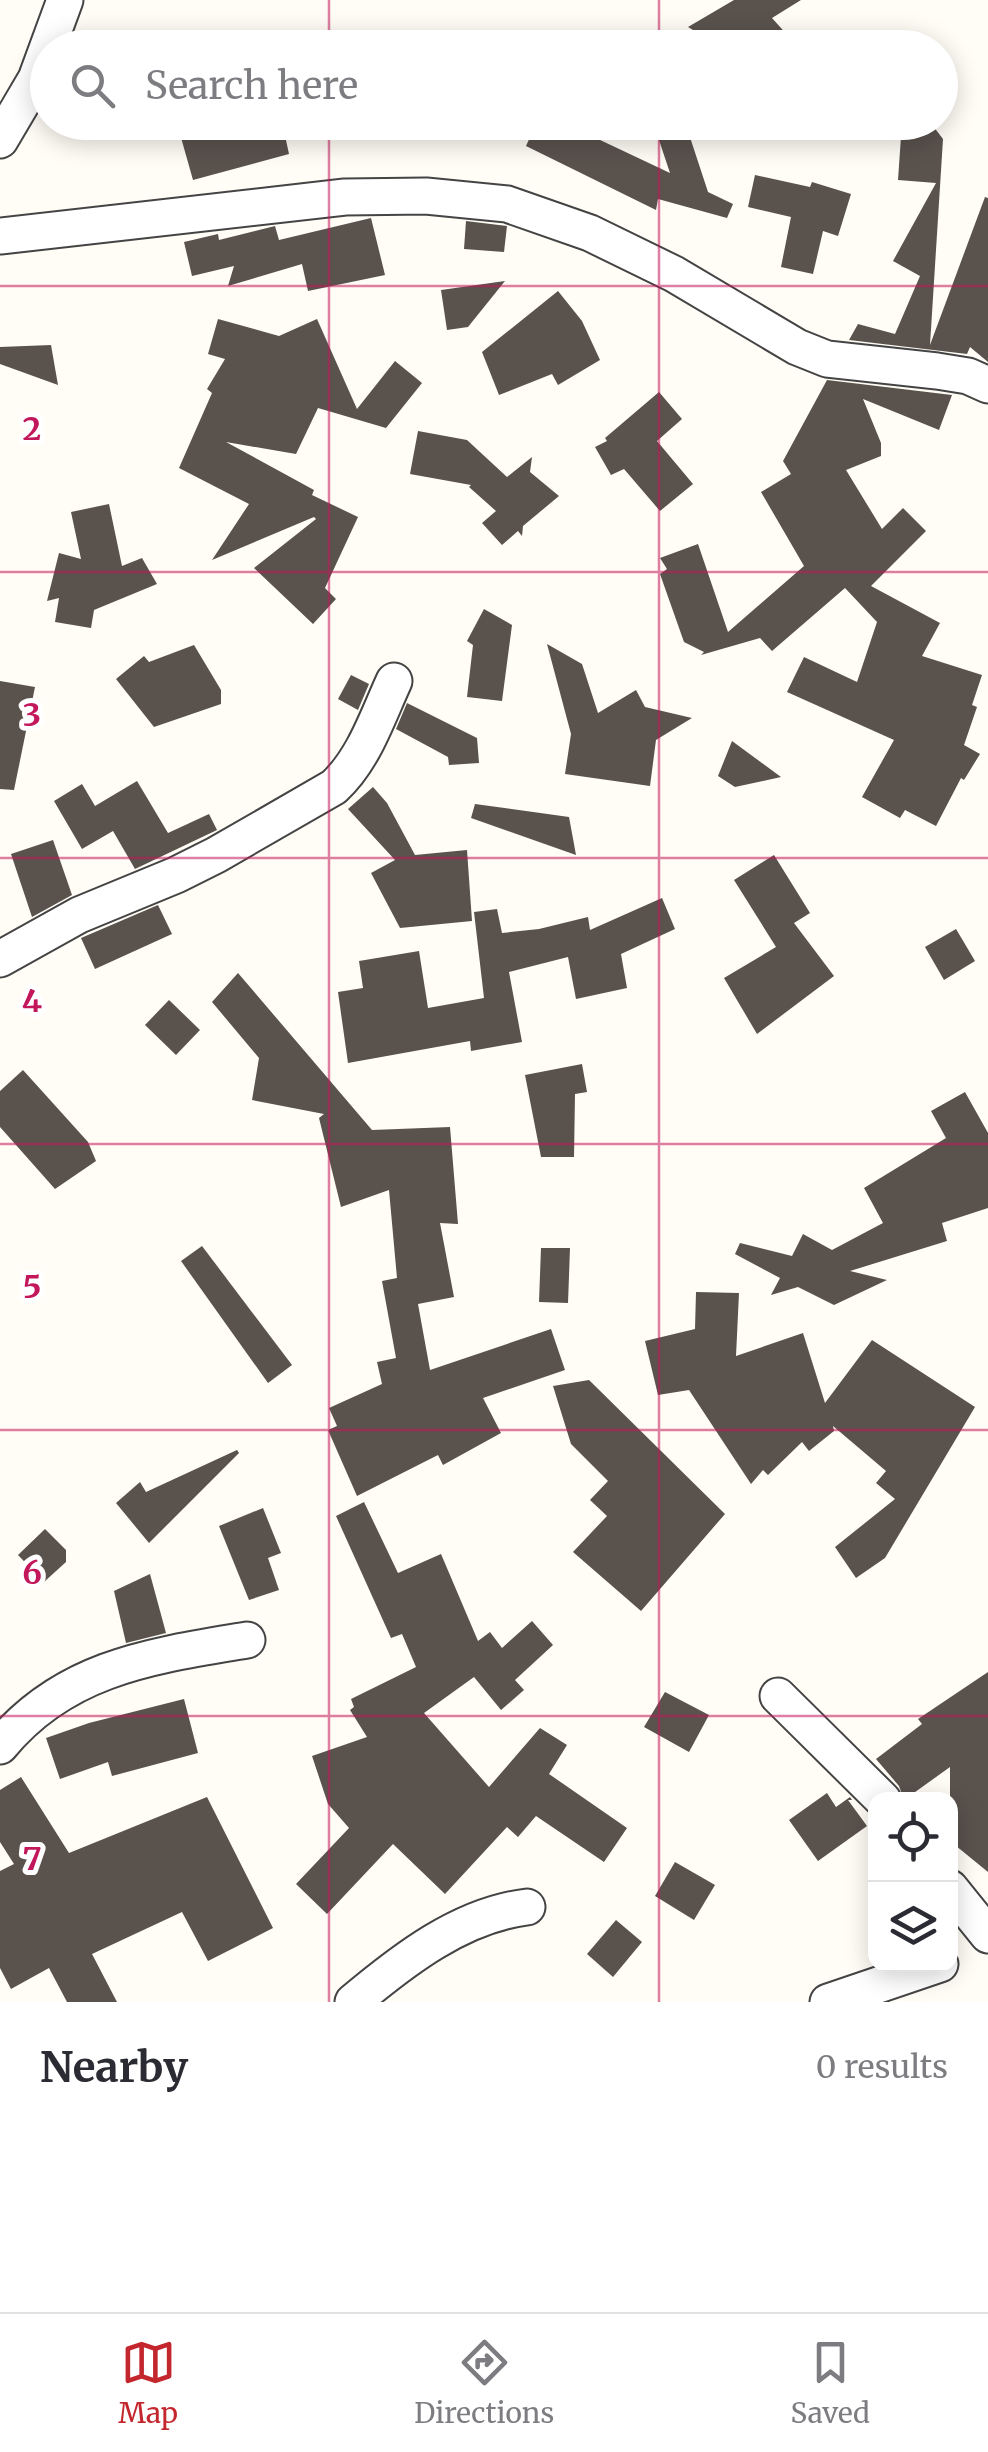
<!DOCTYPE html>
<html lang="en">
<head>
<meta charset="utf-8">
<style>
  :root { --surface:#fff; --page:#f7f7f7; --text:#2b2b33; --muted:#7c7c81; --line:#e1e1e2; --accent:#c4262e }
  body { margin:0; font-family:Merriweather,serif; background:var(--page); color:var(--text) }
  .controls { position:absolute; right:30px; bottom:30px; display:grid; overflow:hidden; border-radius:20px; box-shadow:0 5px 25px #0003 }
  .controls button { width:90px; height:90px; display:grid; place-items:center; padding:0; border:0; border-bottom:2px solid var(--line); background:var(--surface); color:var(--text); font:50px sans-serif }
  .list { margin:0; padding:0; list-style:none }
  h2 { display:flex; justify-content:space-between; align-items:center; height:130px; margin:0; padding:0 40px; font-size:42px }
  h2 small { font-size:32px; font-weight:400; color:var(--muted) }
  .icon { flex:none; width:55px; height:55px; fill:none; stroke:currentColor; stroke-width:2; stroke-linecap:round; stroke-linejoin:round }
  .map { position:relative; flex:none; width:988px; height:2002px; overflow:hidden }
  .search { position:absolute; background:var(--surface); box-shadow:0 5px 25px #0003; left:30px; right:30px; top:30px; height:110px; display:flex; align-items:center; gap:25px; box-sizing:border-box; padding:0 35px; border-radius:55px; color:var(--muted); font-size:38px }
  .sheet { height:310px; background:var(--surface) }
  nav { display:flex; justify-content:space-around; align-items:center; box-sizing:border-box; height:140px; border-top:2px solid var(--line); background:var(--surface); font-size:28px; color:var(--muted) }
  nav a { display:grid; justify-items:center; gap:5px }
  nav .on { color:var(--accent) }
  .map>svg:first-child { display:block }
</style>
</head>
<body>
<div class="map">
<svg width="988" height="2002" viewBox="0 0 988 2002">
  <rect width="100%" height="100%" fill="#fffdf5"/>
  <g fill="#5a524d">
    <polygon points="734,0 801,0 772,18 799,48 691,48 701,35 688,27"/>
    <polygon points="220,122 282,122 289,154 193,180 180,134"/>
    <polygon points="537,122 562,122 670,173 656,131 685,122 708,192 733,204 727,218 658,199 656,210 526,146"/>
    <polygon points="902,122 930,122 943,139 930,345 985,197 988,198 988,362 970,347 967,354 849,340 858,324 895,334 920,276 893,261 936,183 898,180"/>
    <polygon points="755,175 810,187 812,182 851,194 838,236 823,231 813,274 781,267 791,217 748,207"/>
    <polygon points="371,218 385,275 308,291 302,264 228,286 234,266 192,276 184,242 218,234 219,240 275,226 279,240"/>
    <polygon points="466,221 507,226 504,252 464,249"/>
    <polygon points="505,281 468,327 447,330 441,290"/>
    <polygon points="558,291 582,321 600,360 558,385 552,374 499,395 482,352"/>
    <polygon points="218,319 279,336 317,319 357,409 395,361 422,383 386,428 318,408 296,454 226,442 314,490 312,495 358,517 325,588 336,599 313,624 254,568 316,519 314,517 212,560 249,504 179,468 212,393 207,389 225,359 208,354"/>
    <polygon points="51,345 58,385 0,364 0,347"/>
    <polygon points="827,380 952,395 939,430 863,399 881,443 881,456 846,470 882,529 903,508 926,531 871,586 940,623 922,656 982,675 972,705 977,707 964,745 980,754 964,780 961,778 936,826 905,810 900,818 862,797 894,740 787,692 804,657 857,682 877,622 845,588 772,651 760,638 701,655 704,652 684,642 660,574 667,569 660,558 698,544 728,632 804,566 761,492 791,474 783,461"/>
    <polygon points="659,392 682,419 657,441 693,484 660,511 624,469 611,475 595,447 607,441 605,438"/>
    <polygon points="418,431 467,440 507,477 532,457 530,472 559,496 523,526 522,536 518,531 502,545 482,523 496,511 469,487 471,485 410,474"/>
    <polygon points="109,504 122,566 142,558 157,584 94,610 91,628 55,622 59,598 47,601 59,553 81,559 71,512"/>
    <polygon points="484,609 512,625 502,701 467,697 473,645 467,641"/>
    <polygon points="547,644 582,664 598,713 636,690 645,707 692,718 656,740 650,786 565,774 571,734"/>
    <polygon points="194,645 221,690 221,704 154,727 116,679 144,656 149,662"/>
    <polygon points="351,675 369,684 358,710 338,699"/>
    <polygon points="0,681 35,687 14,790 0,789"/>
    <polygon points="407,703 477,738 479,763 449,765 448,757 396,729"/>
    <polygon points="732,741 781,777 735,787 718,776"/>
    <polygon points="137,781 168,833 209,814 217,830 135,869 113,831 82,849 54,801 82,784 95,806"/>
    <polygon points="373,787 387,803 415,855 467,850 472,921 400,928 371,873 395,860 348,809"/>
    <polygon points="475,804 569,817 576,855 471,818"/>
    <polygon points="53,840 72,895 32,917 11,854"/>
    <polygon points="774,855 810,913 794,923 834,976 757,1034 724,978 776,947 734,880"/>
    <polygon points="662,898 675,929 621,954 627,988 576,999 568,957 509,972 522,1042 471,1051 470,1041 348,1063 338,992 363,988 359,961 419,951 428,1008 484,998 474,912 497,909 502,933 539,929 588,917 590,930"/>
    <polygon points="158,905 172,934 95,969 81,938"/>
    <polygon points="956,929 975,961 944,980 925,947"/>
    <polygon points="238,973 372,1130 450,1127 458,1224 440,1223 454,1297 418,1304 430,1370 551,1329 565,1370 483,1398 501,1433 443,1465 438,1455 357,1496 328,1430 337,1426 329,1408 382,1384 377,1362 396,1358 382,1281 397,1278 389,1190 341,1207 319,1118 324,1114 252,1100 259,1058 212,1002"/>
    <polygon points="169,1000 200,1030 176,1055 145,1025"/>
    <polygon points="582,1064 587,1092 575,1094 574,1157 541,1157 525,1075"/>
    <polygon points="23,1070 88,1142 96,1161 55,1189 0,1127 0,1091"/>
    <polygon points="965,1092 988,1133 988,1208 942,1223 947,1241 850,1271 887,1280 834,1305 798,1287 771,1295 780,1278 735,1254 740,1243 792,1256 803,1234 832,1250 883,1223 864,1188 946,1138 931,1111"/>
    <polygon points="202,1246 292,1365 268,1383 181,1261"/>
    <polygon points="541,1248 570,1248 568,1303 539,1302"/>
    <polygon points="696,1292 739,1293 736,1356 803,1333 825,1403 872,1340 975,1407 885,1558 856,1578 835,1547 895,1499 876,1483 886,1471 833,1426 834,1431 809,1451 802,1442 768,1475 763,1470 751,1484 689,1390 658,1395 645,1341 695,1329"/>
    <polygon points="589,1380 725,1514 641,1611 573,1552 607,1516 590,1500 608,1481 571,1444 553,1386"/>
    <polygon points="237,1450 239,1453 149,1543 116,1503 140,1482 146,1492"/>
    <polygon points="364,1502 398,1573 441,1554 478,1641 490,1632 502,1648 532,1621 553,1645 515,1680 524,1690 501,1710 474,1677 424,1713 489,1787 540,1728 567,1745 549,1774 627,1828 604,1862 536,1816 518,1837 507,1827 445,1894 393,1844 327,1914 296,1884 349,1828 328,1804 312,1756 367,1737 350,1710 354,1707 351,1699 416,1667 402,1634 391,1638 336,1516"/>
    <polygon points="263,1508 281,1553 268,1558 279,1590 249,1600 219,1526"/>
    <polygon points="45,1529 66,1550 66,1562 44,1582 18,1555"/>
    <polygon points="150,1574 166,1633 126,1643 114,1591"/>
    <polygon points="988,1672 988,1872 950,1841 950,1767 904,1800 899,1786 876,1759 922,1724 918,1719"/>
    <polygon points="665,1692 709,1715 689,1752 644,1727"/>
    <polygon points="184,1699 198,1753 112,1776 108,1762 60,1779 46,1738 89,1723"/>
    <polygon points="21,1777 69,1853 207,1797 273,1928 208,1961 182,1912 92,1954 117,2002 67,2002 49,1968 11,1989 0,1968 0,1871 14,1864 0,1842 0,1790"/>
    <polygon points="827,1793 836,1807 850,1797 852,1800 848,1800 867,1826 818,1861 789,1820"/>
    <polygon points="675,1862 715,1885 694,1920 655,1896"/>
    <polygon points="616,1920 642,1942 613,1977 587,1954"/>
  </g>
  <g fill="none" stroke-linecap="round" stroke-linejoin="round">
    <defs>
      <g id="street">
        <polyline points="0,140 36,79 65,0"/>
        <polyline points="0,236 345,197 426,196 507,204 590,233 674,274 797,347 827,359 937,371 968,376 988,385"/>
        <path d="M0,959L79,915L176,875L216,855L334,787C364,759 377,718 394,681"/>
        <polyline points="778,1696 883,1800"/>
        <path d="M0,1746C65,1667 152,1656 247,1640"/>
        <polyline points="950,1888 988,1935"/>
        <path d="M353,2002C403,1960 461,1915 527,1907"/>
        <polyline points="828,2002 940,1964"/>
      </g>
    </defs>
    <use href="#street" stroke="#444" stroke-width="39"/>
    <use href="#street" stroke="#fff" stroke-width="35"/>
  </g>
  <path fill="none" stroke="#c2185b" stroke-width="2.5" stroke-opacity="0.55" d="M329,0V48M659,0V48M329,122V2002M659,122V2002M0,286H988M0,572H988M0,858H988M0,1144H988M0,1430H988M0,1716H988"/>
  <g font-size="32" text-anchor="middle" font-weight="bold" fill="#c2185b" stroke="#fff" stroke-width="10" stroke-linejoin="round" paint-order="stroke">
    <text x="32" y="440">2</text>
    <text x="32" y="726">3</text>
    <text x="32" y="1012">4</text>
    <text x="32" y="1298">5</text>
    <text x="32" y="1584">6</text>
    <text x="32" y="1870">7</text>
  </g>
</svg>
<div class="controls">
<button><svg class="icon" aria-label="locate" viewBox="0 0 24 24"><circle cx="12" cy="12" r="6"/><path d="M12 2v4M12 18v4M2 12h4M18 12h4"/></svg></button>
<button><svg class="icon" aria-label="layers" viewBox="0 0 24 24"><path d="M12 4l9 5-9 5-9-5zM3 14l9 5 9-5"/></svg></button>
</div>
<div class="search"><svg class="icon" aria-label="search" viewBox="0 0 24 24"><circle cx="10" cy="10" r="6"/><path d="M15 15l6 6"/></svg>Search here</div>
</div>
<section class="sheet">
<h2>Nearby<small>0 results</small></h2>
<ul class="list">
</ul>
</section>
<nav>
<a class="on"><svg class="icon" aria-label="map" viewBox="0 0 24 24"><path d="M3 6l6-2 6 2 6-2v14l-6 2-6-2-6 2zM9 4v14M15 6v14"/></svg>Map</a>
<a><svg class="icon" aria-label="directions" viewBox="0 0 24 24"><path d="M12 3l9 9-9 9-9-9zM9 14v-3h6M13 9l2 2-2 2"/></svg>Directions</a>
<a><svg class="icon" aria-label="saved" viewBox="0 0 24 24"><path d="M7 4h10v16l-5-4-5 4z"/></svg>Saved</a>
</nav>
</body>
</html>
